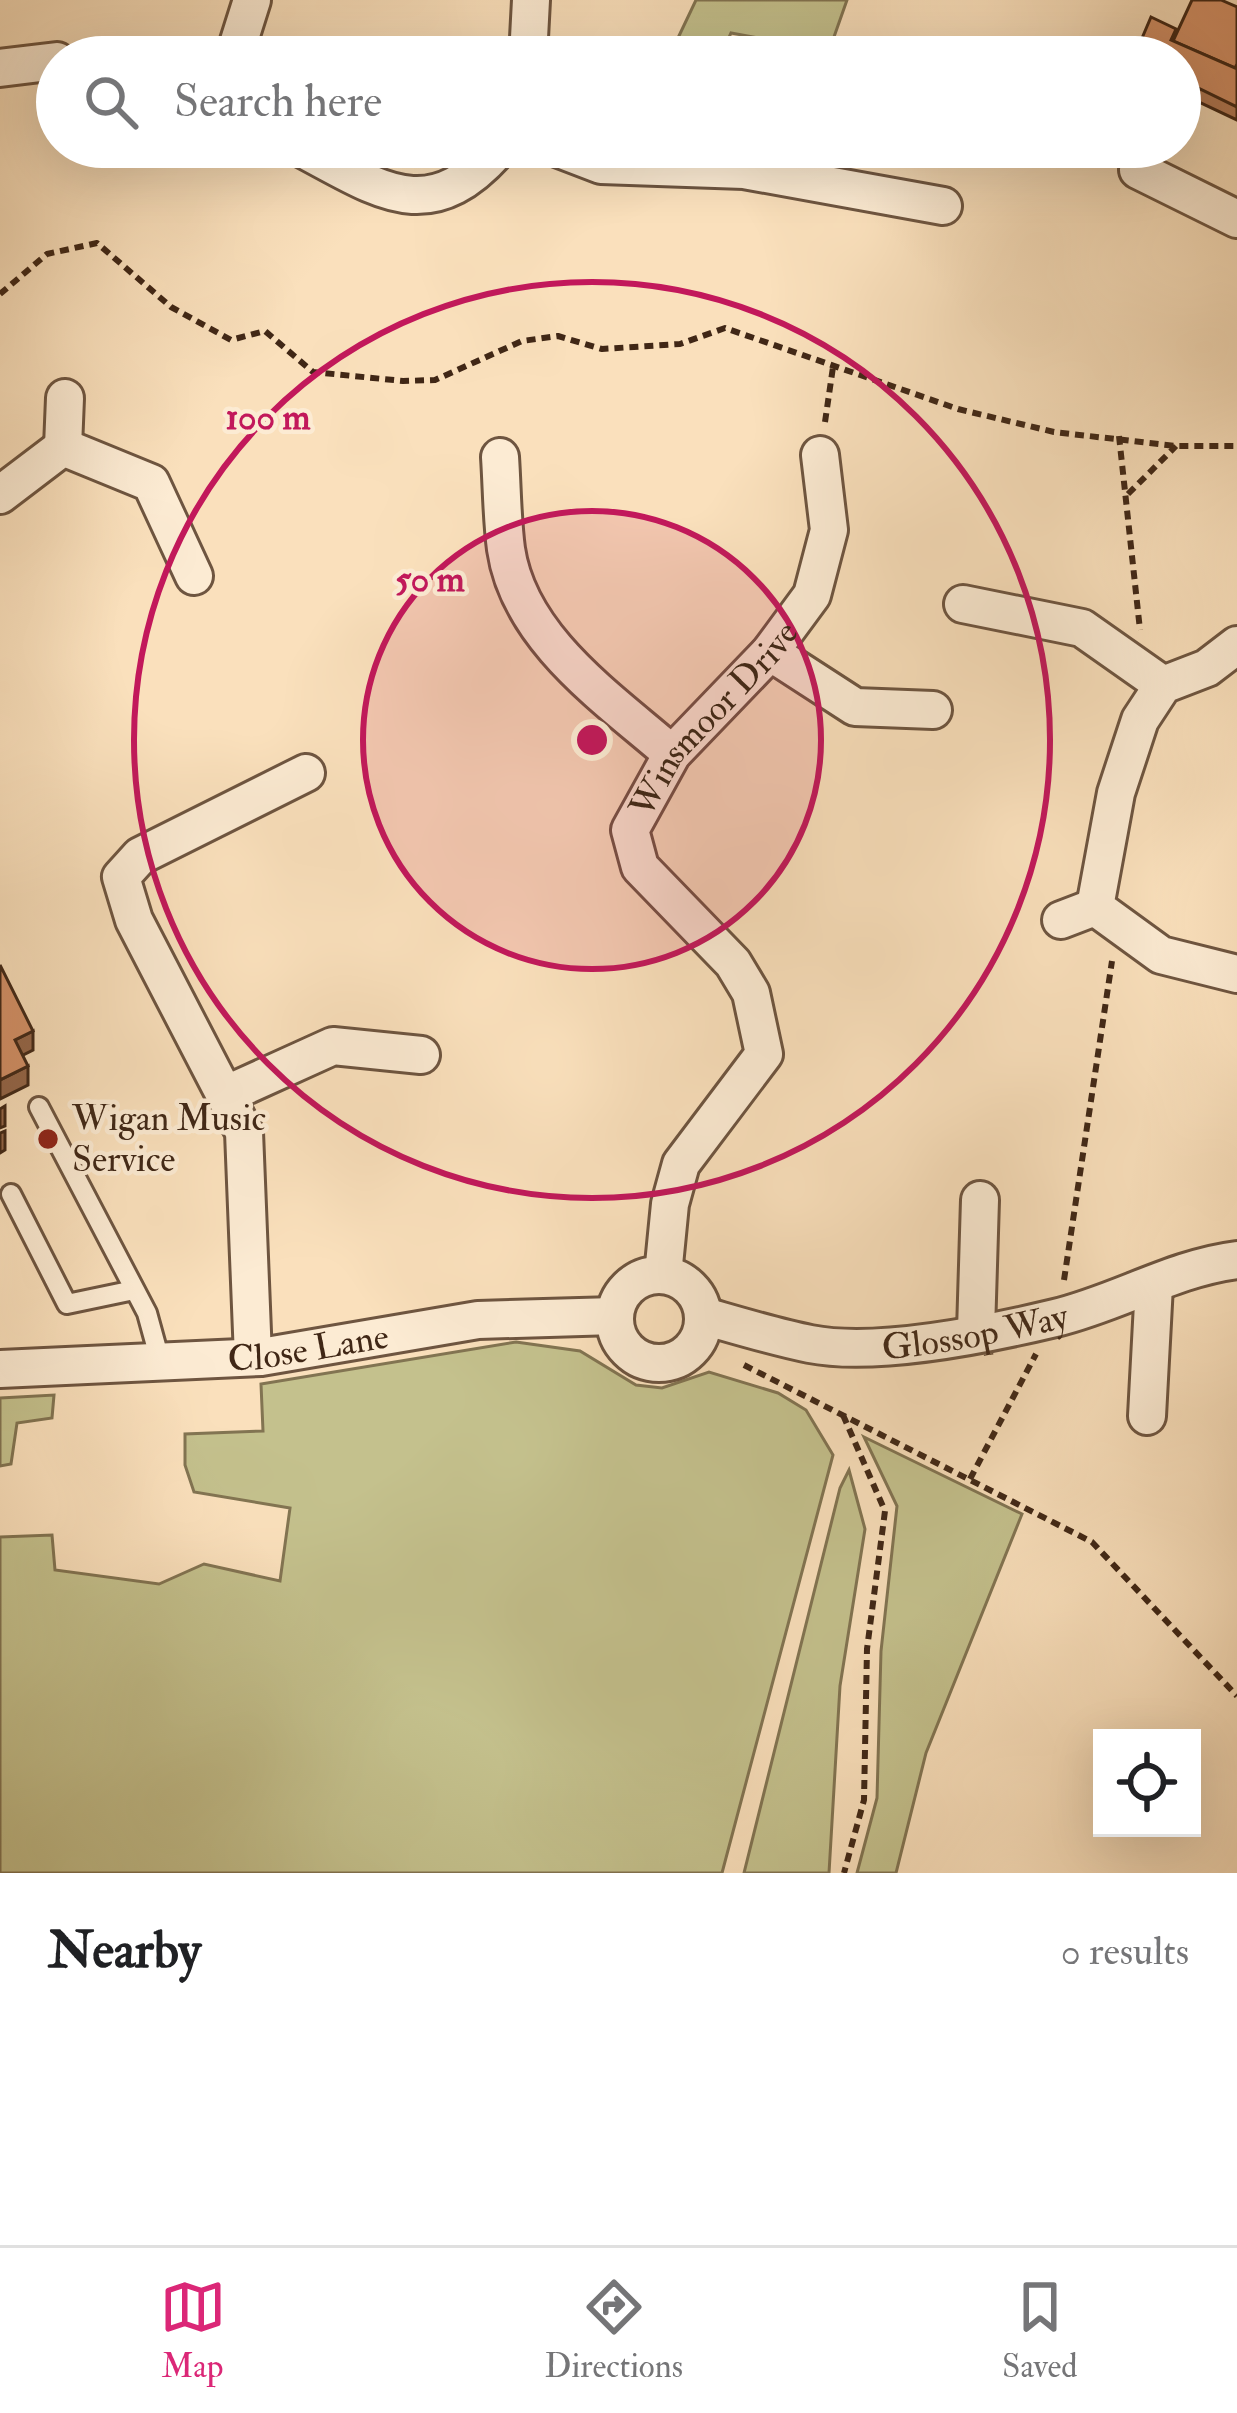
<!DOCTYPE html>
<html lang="en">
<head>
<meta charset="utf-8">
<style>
  :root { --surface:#fff; --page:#f6f6f6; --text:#202124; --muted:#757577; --line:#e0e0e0; --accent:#db2777 }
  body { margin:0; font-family:"IM FELL Double Pica",serif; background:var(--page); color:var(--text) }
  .controls { position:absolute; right:36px; bottom:36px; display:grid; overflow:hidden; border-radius:0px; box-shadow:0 12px 48px #0002 }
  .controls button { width:108px; height:108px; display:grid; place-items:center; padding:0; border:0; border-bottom:3px solid var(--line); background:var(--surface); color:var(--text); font:60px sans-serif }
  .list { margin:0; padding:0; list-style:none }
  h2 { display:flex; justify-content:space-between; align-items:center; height:156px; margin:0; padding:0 48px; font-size:51px }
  h2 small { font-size:39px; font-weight:400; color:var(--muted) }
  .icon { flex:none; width:66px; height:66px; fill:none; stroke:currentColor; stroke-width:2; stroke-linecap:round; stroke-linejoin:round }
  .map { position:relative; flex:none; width:1237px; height:1873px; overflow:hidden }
  .search { position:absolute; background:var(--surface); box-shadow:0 12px 48px #0002; left:36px; right:36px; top:36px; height:132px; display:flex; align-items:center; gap:30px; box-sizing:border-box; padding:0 42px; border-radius:66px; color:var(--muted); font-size:45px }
  .sheet { height:372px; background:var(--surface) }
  nav { display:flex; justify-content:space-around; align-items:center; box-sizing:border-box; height:168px; border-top:3px solid var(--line); background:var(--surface); font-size:33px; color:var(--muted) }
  nav a { display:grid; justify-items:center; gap:6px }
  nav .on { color:var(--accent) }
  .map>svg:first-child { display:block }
</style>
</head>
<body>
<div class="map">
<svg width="1237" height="1873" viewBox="0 0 1237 1873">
  <rect width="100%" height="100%" fill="#fae0bc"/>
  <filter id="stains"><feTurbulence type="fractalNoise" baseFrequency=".00167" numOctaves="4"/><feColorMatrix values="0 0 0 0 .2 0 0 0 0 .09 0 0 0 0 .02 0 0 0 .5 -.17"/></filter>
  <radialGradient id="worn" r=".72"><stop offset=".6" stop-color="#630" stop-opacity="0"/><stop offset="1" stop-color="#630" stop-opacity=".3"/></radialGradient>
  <g fill="#c4c18d" stroke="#827452" stroke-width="3">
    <polygon points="696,0 847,0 829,51 731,33 720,57 677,40"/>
    <polygon points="516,1342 580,1351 636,1385 662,1388 709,1372 778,1393 806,1410 833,1455 722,1873 0,1873 0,1537 52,1535 55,1570 159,1584 204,1564 280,1581 290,1508 194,1492 185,1465 185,1434 263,1431 261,1384"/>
    <polygon points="54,1395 52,1418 17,1423 11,1464 0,1466 0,1398"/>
    <polygon points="864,1437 1022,1514 926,1753 896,1873 857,1873 877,1798 881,1651 897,1506"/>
    <polygon points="849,1470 865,1529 840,1686 829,1873 744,1873 840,1488"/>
  </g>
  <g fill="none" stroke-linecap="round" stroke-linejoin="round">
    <defs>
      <g id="service">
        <polyline points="39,1107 147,1313 161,1364"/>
        <polyline points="11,1194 67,1304 134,1290"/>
      </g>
      <g id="minor">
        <polyline points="234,57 252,0"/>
        <polyline points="528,57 531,0"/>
        <polyline points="0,68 57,61"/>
        <path d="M299,147C379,189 429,230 500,147"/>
        <polyline points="554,147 601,165 744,170 943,206"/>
        <polyline points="1138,170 1237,219"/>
        <polyline points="63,447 65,398"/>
        <path d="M500,457C502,487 502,519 506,549C519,639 609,699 672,754"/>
        <polyline points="0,495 63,447 151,483 194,576"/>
        <polyline points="963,604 1082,628 1163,685"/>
        <polyline points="1237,645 1207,668 1163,685 1140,720 1116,793 1095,907 1161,955 1237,974"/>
        <polyline points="770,652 855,707 933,710"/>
        <polyline points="1061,920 1095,907"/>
        <polyline points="225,1095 333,1046 421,1055"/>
        <circle cx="659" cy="1319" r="44"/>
        <path id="s1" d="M663,1275L670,1204L681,1164L764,1054L751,993L733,963L640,867L630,830L672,754L770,652L812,595L829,530L820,455"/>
        <path id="s2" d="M704,1316C739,1326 775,1337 810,1344C877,1357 988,1334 1055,1318C1118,1303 1173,1268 1237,1260"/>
        <polyline points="976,1331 980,1200"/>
        <polyline points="253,1357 244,1132 134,920 121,877 140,856 306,773"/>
        <path id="s3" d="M0,1369L261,1357L478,1320L615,1316"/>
        <polyline points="1147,1416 1154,1285"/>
      </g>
    </defs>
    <use href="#service" stroke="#6e5540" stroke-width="24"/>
    <use href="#minor" stroke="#6e5540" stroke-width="42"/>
    <g stroke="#402716" stroke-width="6" stroke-dasharray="9 6" stroke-linecap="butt">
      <polyline points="0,294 47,254 97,243 171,307 231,340 265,331 313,372 403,381 435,380 522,341 558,336 602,349 680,344 725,328 958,409 1054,432 1176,446 1237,446"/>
      <polyline points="825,422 833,367"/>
      <polyline points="1119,436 1140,630"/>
      <polyline points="1128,494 1176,446"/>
      <polyline points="1064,1280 1112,961"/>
      <polyline points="744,1365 1092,1542 1237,1696"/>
      <polyline points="843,1415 885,1511 867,1649 864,1800 844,1873"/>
      <polyline points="970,1479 1036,1354"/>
    </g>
    <use href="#service" stroke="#fcebd3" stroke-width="18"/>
    <use href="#minor" stroke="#fcebd3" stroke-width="36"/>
  </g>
  <polygon fill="#b67d59" stroke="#402716" stroke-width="3" points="1237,7 1237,120 1180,93 1180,57 1176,35"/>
  <g fill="#946649" stroke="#402716" stroke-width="3">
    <polygon points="33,1031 33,1050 15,1059 15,1040"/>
    <polygon points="28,1066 28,1085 0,1099 0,1080"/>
    <polygon points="5,1106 5,1126 0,1128 0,1109"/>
    <polygon points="5,1131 5,1150 0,1153 0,1133"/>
  </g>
  <g fill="#d49168" stroke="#402716" stroke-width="3">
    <polygon points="1192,0 1221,0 1237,7 1237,64 1235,68 1173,41"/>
    <polygon points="1151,17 1176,29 1171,40 1237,69 1237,107 1180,79 1180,57 1134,57"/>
    <polygon points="0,965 33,1031 15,1040 28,1066 0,1080"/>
  </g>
  <circle cx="592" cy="740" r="229" fill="#c2185b" fill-opacity=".12"/>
  <g fill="none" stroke="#c2185b" stroke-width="6">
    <circle cx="592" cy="740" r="229"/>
    <circle cx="592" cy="740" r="458"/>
  </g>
  <circle fill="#8f2418" stroke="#fcebd3" stroke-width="4.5" cx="48" cy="1139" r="12"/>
  <g text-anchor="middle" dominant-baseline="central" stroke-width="9" stroke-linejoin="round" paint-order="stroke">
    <g font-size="36" fill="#402716" stroke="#fcebd3">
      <text stroke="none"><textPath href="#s1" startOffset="660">Winsmoor Drive</textPath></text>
      <text stroke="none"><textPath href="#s2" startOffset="276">Glossop Way</textPath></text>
      <text stroke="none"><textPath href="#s3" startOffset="309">Close Lane</textPath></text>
    </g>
    <g font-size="36" fill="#402716" stroke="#fcebd3" text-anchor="start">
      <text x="72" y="1118">Wigan Music<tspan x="72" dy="41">Service</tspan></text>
    </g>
  </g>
  <circle cx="592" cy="740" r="18" fill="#c2185b" stroke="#fcebd3" stroke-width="6"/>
  <g font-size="36" text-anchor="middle" font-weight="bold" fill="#c2185b" stroke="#fcebd3" stroke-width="9" stroke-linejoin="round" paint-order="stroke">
    <text x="268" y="429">100 m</text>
    <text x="430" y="591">50 m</text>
  </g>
  <rect width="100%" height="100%" filter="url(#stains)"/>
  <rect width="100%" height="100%" fill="url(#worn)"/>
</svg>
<div class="controls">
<button><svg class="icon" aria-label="locate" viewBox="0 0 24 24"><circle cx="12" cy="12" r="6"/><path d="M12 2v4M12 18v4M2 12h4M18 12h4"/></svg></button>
</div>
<div class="search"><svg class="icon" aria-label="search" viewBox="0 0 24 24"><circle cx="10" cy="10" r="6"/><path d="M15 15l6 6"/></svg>Search here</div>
</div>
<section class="sheet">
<h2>Nearby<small>0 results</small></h2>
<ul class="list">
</ul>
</section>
<nav>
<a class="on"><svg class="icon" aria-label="map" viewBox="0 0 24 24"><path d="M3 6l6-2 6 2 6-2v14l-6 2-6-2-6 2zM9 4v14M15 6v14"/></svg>Map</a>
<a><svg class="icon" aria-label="directions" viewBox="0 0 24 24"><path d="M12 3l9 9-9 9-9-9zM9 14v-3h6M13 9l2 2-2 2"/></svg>Directions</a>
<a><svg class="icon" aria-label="saved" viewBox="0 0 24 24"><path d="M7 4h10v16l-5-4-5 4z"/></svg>Saved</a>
</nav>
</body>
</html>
